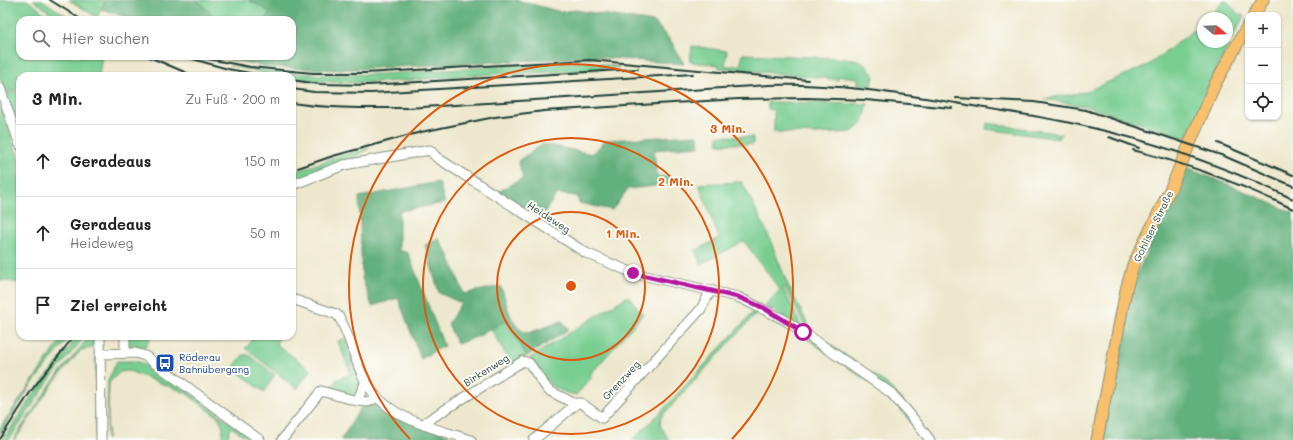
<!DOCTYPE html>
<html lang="de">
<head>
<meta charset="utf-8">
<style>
  :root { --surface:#fff; --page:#f6f6f6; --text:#222; --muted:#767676; --line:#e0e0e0 }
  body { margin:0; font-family:Mali,sans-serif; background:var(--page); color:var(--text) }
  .controls { position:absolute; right:12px; top:12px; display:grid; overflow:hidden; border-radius:8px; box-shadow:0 1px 3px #0004 }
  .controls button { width:36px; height:36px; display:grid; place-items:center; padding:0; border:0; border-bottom:1px solid var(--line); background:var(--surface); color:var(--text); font:20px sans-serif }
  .compass { position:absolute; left:1197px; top:12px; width:36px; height:36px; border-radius:50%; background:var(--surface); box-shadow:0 1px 3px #0004; rotate:109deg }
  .stop { position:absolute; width:12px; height:12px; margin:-9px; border:3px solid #b5179e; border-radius:50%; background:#fff }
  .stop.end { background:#b5179e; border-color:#fff; box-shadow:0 1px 4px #0008 }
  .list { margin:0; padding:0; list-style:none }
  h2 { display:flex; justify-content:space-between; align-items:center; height:52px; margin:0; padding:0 16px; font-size:17px }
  h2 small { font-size:13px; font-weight:400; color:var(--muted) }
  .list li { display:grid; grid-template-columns:26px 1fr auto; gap:12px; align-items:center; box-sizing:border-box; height:72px; padding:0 16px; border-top:1px solid var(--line) }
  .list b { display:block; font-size:15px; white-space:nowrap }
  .list p { margin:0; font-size:13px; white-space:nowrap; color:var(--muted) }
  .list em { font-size:13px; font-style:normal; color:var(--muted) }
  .icon { flex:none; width:22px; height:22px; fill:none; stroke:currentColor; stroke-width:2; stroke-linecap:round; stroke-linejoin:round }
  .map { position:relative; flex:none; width:1293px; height:440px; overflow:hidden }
  .search { position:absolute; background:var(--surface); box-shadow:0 1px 3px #0004; left:16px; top:16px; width:280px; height:44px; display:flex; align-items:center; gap:10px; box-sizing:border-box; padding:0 14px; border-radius:12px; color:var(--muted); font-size:15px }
  .panel { position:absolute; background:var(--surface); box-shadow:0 1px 3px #0004; left:16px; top:72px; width:280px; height:268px; border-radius:12px }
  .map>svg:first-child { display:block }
</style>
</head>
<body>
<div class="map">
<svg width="1293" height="440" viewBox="0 0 1293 440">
  <rect width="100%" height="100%" fill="#fdfcf7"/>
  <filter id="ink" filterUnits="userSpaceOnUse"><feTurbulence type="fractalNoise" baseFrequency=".025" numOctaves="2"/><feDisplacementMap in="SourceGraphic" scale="8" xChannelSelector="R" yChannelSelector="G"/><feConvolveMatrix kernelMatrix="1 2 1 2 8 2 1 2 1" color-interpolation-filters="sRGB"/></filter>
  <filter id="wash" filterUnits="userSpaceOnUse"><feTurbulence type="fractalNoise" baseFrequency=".012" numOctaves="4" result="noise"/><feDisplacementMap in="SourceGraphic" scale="16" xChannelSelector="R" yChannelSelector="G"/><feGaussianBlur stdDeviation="0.9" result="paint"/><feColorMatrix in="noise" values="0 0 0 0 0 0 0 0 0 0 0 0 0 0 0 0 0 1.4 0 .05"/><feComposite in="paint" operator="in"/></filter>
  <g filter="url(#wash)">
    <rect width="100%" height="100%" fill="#ede8cd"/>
    <g fill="#78cd91" stroke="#4c8562">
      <polygon points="0,0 27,0 54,20 20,20 20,56 102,56 99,76 49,76 31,74 31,76 20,76 20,91 4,89 0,78"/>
      <polygon points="33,0 42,0 73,20 61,20"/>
      <polygon points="69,0 106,0 97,17"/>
      <polygon points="198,0 249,0 270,12 265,20 216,20"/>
      <polygon points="1224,0 1226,0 1238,14 1244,16 1217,68 1187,138 1085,106 1043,99 1085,92 1150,64 1203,23 1203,42 1227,42 1227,18 1209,18"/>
      <polygon points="692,46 727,51 725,66 740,66 743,54 855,59 864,63 874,75 872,86 858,84 858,78 839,76 838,80 817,77 719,68 719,65 690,62"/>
      <path d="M590,62L620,67C573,73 525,72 477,75C416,79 353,88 292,78V76L271,75L229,65C348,88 470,63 590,62Z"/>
      <polygon points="4,91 20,93 20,135 16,123 17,119 14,120"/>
      <polygon points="768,102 868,104 863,122 852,132 816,134 774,132 774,110 768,109"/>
      <polygon points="0,105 20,162 20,283 0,280"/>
      <polygon points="987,123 1061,134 1059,139 986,129"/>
      <polygon points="718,136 753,137 753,144 718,144"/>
      <polygon points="369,148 352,160 292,182 292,173 336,157"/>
      <polygon points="742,182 767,232 788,285 812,332 888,385 914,413 904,403 806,330 804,324 785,287 783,288 802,328 765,306 780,290 744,241 701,264 695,251 719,238 699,184"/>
      <path d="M628,296L643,314L590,375L592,377L576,395C550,390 544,379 530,358Z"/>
      <polygon points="757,308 798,331 883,389 899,403 927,440 925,440 895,403 882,394 876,387 797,332 769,316 759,313 753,317 661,417 660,425 669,440 632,440 659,414"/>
      <polygon points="506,319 527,356 512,365 491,329"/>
      <polygon points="62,336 70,336 29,388 0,433 0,428 57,346"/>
      <polygon points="78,336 85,336 50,379 9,440 3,440 34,393"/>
      <polygon points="90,336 96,337 99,440 96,440 96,347 81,350 54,382 15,440 13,440 53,381"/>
      <polygon points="128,336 151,336 146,347 128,345"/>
      <polygon points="253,336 279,336 276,344 311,370 297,389 245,348 251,342"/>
      <polygon points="345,338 354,365 348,367 338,341"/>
      <polygon points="243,355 249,355 275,375 264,392 233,368"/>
      <polygon points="117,361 136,361 142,363 175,385 179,385 254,440 250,440 231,427 227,440 222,440 223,427 219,418 186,393 129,371 120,372 109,383 107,440 108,380"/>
      <polygon points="355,367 361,379 357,393 351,396 350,393 343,397 335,393 331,386 336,383 335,380 351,374 349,369"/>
    </g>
    <g fill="#62b07b" stroke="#407658">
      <polygon points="106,0 198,0 216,20 135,20 101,9"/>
      <polygon points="249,0 517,0 561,12 575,10 654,22 671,41 684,64 594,57 335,70 270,67 208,56 292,56 292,20 265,20 270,12"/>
      <polygon points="698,135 699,146 654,150 657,176 670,177 672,184 628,189 612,210 579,203 577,196 557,194 539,220 496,193 523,178 518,161 543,144 592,154 606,140"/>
      <polygon points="1184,167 1235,187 1293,213 1293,440 1102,440 1135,278 1184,171"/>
      <polygon points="439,182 445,203 399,211 399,250 408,253 444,346 421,359 398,298 372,306 362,278 359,197"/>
      <path d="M438,238L449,255L464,294L501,286C506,300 511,332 529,333L562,321L569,329L527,356L506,320L479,336L457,344L448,324L461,303L439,293L425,245Z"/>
      <polygon points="377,404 393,414 461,440 341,440 362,405"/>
    </g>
  </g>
  <g filter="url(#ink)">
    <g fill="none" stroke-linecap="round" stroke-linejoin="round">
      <defs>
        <g id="minor">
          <polyline points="0,88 20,145"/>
          <polyline points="292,185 344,165 430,150 436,157 586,253 633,273 738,297 783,319 803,332 891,393 908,412 930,440"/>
          <path d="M292,299L336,314L339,317C350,336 354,358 363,377C384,419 431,427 471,440"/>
          <polyline points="100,336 101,440"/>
          <polyline points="125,336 125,353"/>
          <polyline points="101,354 135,353 145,356 260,440"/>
          <polyline points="357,401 368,402 376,398"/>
          <polyline points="424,425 427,421 523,361 529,363 548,390 575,404"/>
          <polyline points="282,440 321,391 357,401 366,381"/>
          <polyline points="534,440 577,403 581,403 602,418 701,309 711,290"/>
        </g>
        <g id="major">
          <polyline points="1254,15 1263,0"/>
          <polyline points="1097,440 1126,290 1133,265 1170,190 1215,84 1248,25"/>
        </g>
      </defs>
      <use href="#minor" stroke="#869280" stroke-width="11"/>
      <use href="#major" stroke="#869280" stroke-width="13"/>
      <use href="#minor" stroke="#fff" stroke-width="9"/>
      <use href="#major" stroke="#f8bf6c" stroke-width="11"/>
      <g stroke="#1f3d34" stroke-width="2">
        <polyline points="50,0 82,20"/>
        <polyline points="147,56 194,76"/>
        <polyline points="182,56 228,69 267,76"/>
        <polyline points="193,56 250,67 313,73 365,73 590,60 808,80"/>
        <polyline points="292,80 319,84 368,85 638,69"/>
        <polyline points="292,89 314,92 371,93 693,74"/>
        <polyline points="956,98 1034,102 1086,110 1224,156 1293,186"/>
        <path d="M292,103C330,109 368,108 407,108L769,85C833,83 894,93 956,103C999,111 1042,116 1084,126C1157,142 1226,167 1293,199"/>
        <polyline points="1109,137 1139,148"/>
        <polyline points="1218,143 1293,175"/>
        <path d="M1133,150C1188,164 1241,184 1293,209"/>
        <polyline points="298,168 333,156 421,132 495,117 544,111 738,99 806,98 866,100 952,108"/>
        <polyline points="0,439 31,391 74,336"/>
      </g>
    </g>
  </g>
  <g fill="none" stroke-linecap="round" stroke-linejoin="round" filter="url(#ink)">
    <polyline stroke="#b5179e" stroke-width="5" points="633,273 738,297 764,308 803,332"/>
  </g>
  <g fill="none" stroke="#de580e" stroke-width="2">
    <circle cx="571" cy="286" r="74"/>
    <circle cx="571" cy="286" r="148"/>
    <path d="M410 439A222 222 0 1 1 732 439"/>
  </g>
  <defs>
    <symbol id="bus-square" viewBox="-11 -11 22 22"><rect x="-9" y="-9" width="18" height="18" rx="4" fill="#1a4fb4" stroke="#fdfcf7"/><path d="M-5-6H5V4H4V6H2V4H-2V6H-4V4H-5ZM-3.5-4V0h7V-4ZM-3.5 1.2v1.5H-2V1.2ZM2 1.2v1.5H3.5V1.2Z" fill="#fff"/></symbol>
  </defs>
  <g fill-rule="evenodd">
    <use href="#bus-square" x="154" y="352" width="22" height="22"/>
  </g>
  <g text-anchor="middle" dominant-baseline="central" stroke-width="4" stroke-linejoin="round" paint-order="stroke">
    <g font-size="10" fill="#1f3d34" stroke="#fdfcf7">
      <text transform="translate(549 217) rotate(33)">Heideweg</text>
      <text transform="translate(1153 226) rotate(-64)">Gohliser Straße</text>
      <text transform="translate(486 370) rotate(-32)">Birkenweg</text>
      <text transform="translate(621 380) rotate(-47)">Grenzweg</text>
    </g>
    <g font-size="10" fill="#164399" stroke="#fdfcf7" text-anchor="start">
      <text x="179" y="357">Röderau<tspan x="179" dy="12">Bahnübergang</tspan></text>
    </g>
  </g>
  <circle cx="571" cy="286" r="6" fill="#de580e" stroke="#fdfcf7" stroke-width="2"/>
  <g font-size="12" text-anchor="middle" font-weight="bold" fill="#de580e" stroke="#fdfcf7" stroke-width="4" stroke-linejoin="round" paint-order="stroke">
    <text x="728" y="133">3 Min.</text>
    <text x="676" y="186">2 Min.</text>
    <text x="623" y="238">1 Min.</text>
  </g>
</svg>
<div class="controls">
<button>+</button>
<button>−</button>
<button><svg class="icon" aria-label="locate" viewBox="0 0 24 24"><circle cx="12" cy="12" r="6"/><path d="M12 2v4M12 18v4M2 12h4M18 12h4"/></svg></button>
</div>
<svg class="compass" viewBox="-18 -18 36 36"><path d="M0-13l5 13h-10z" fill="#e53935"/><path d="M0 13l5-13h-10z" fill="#767676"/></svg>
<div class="stop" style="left:803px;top:332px"></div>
<div class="stop end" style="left:633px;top:273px"></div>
<div class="search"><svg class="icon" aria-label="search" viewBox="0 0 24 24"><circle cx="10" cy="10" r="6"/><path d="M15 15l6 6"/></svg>Hier suchen</div>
<section class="panel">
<h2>3 Min.<small>Zu Fuß · 200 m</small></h2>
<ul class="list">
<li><svg class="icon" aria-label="ahead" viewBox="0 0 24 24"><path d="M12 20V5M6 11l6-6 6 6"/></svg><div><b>Geradeaus</b></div><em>150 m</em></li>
<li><svg class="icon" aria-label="ahead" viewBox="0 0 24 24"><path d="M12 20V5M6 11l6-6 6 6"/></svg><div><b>Geradeaus</b><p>Heideweg</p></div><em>50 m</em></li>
<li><svg class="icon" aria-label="arrive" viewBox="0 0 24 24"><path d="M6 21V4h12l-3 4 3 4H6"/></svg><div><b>Ziel erreicht</b></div></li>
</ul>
</section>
</div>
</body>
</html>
